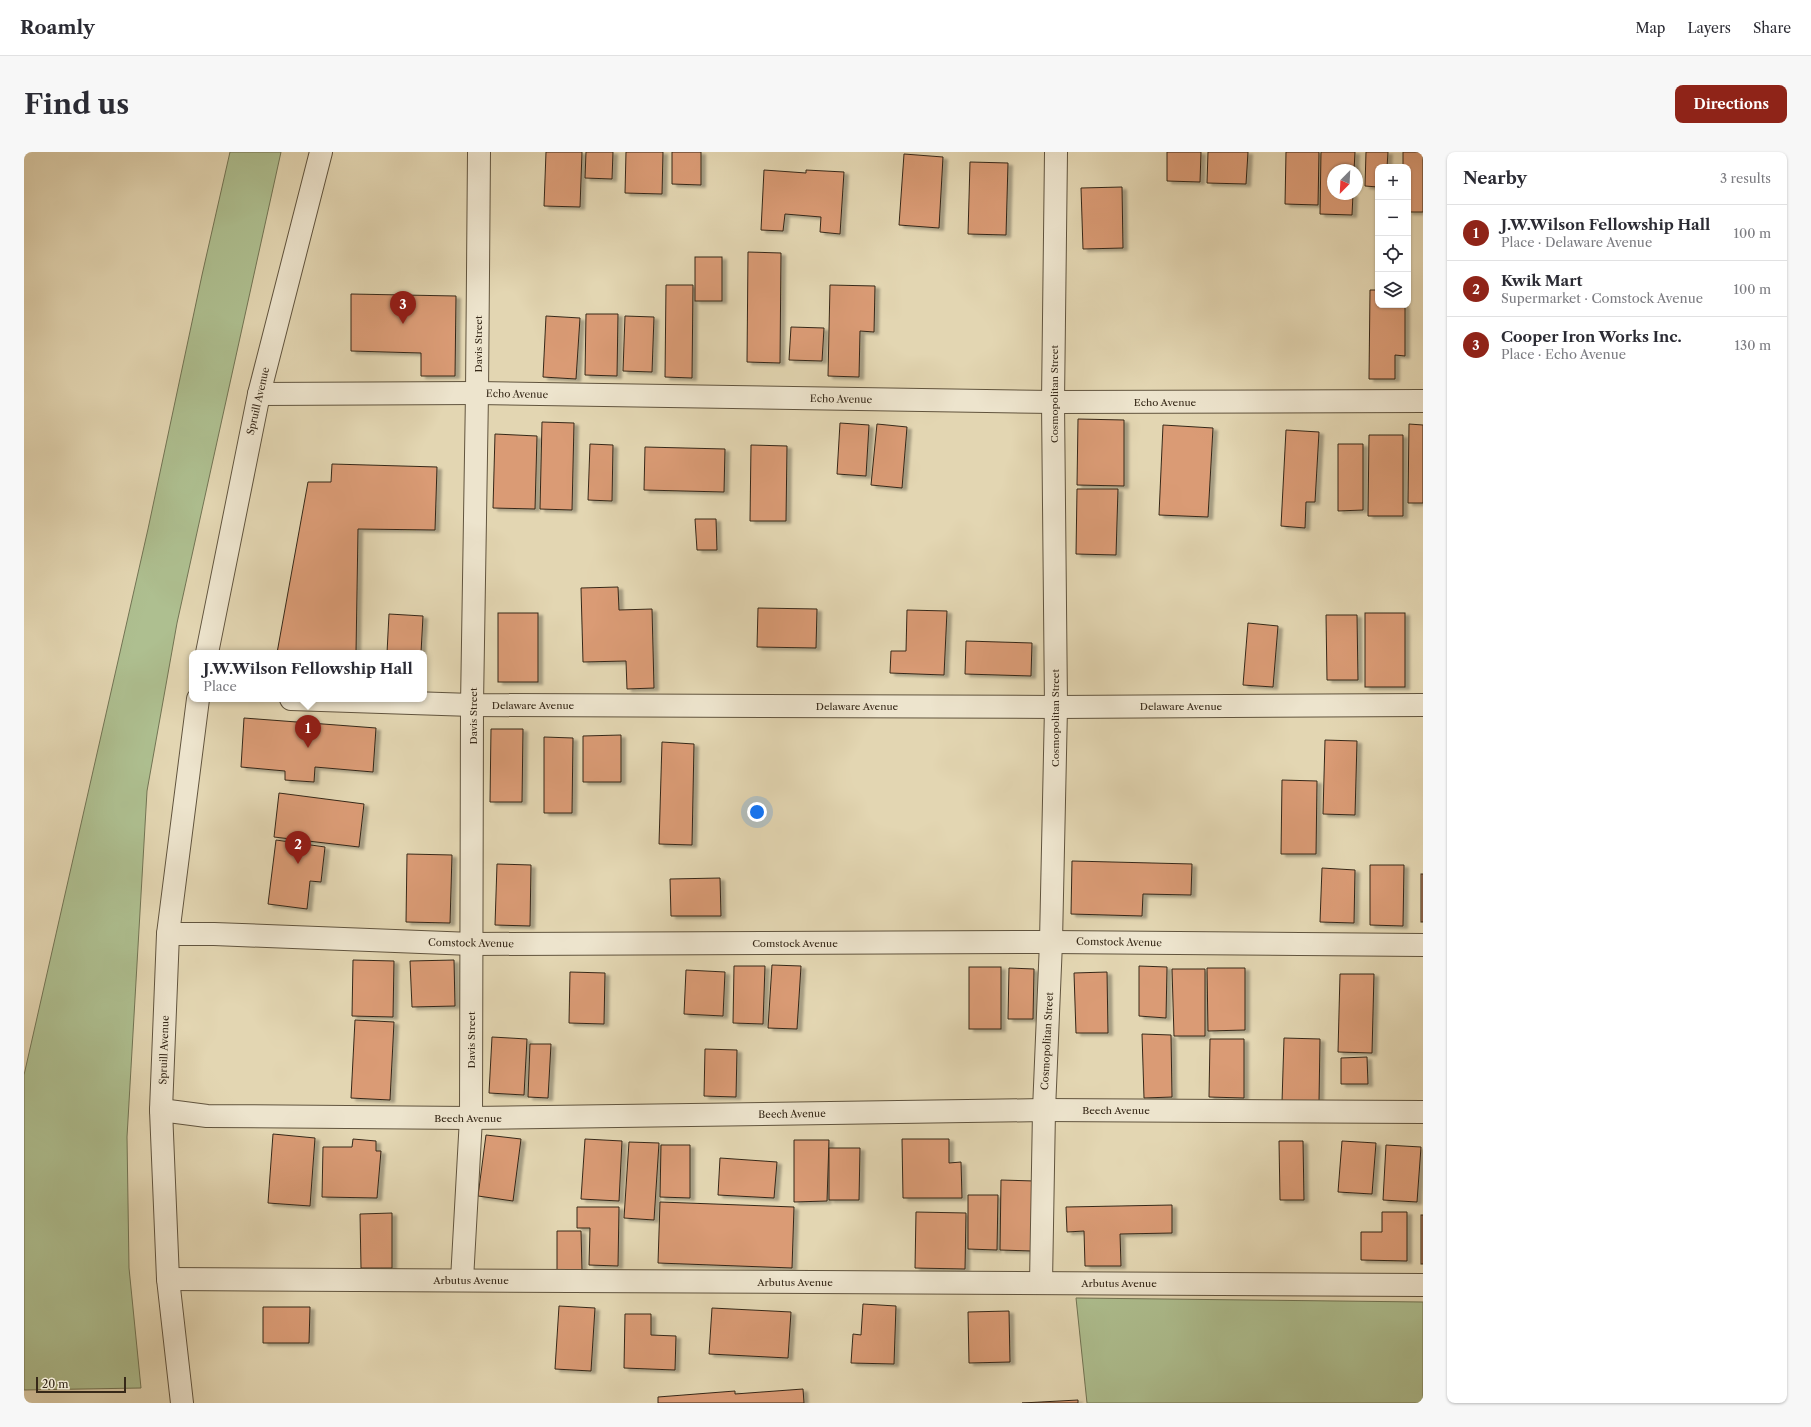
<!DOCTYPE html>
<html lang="en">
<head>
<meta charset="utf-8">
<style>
  :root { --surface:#fff; --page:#f7f7f7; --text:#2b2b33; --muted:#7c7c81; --line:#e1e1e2; --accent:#8f2418 }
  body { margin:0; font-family:"Libre Caslon Text",serif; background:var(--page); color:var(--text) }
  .controls { position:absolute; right:12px; top:12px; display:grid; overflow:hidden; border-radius:8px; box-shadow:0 1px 3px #0004 }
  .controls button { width:36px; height:36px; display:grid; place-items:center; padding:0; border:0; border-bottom:1px solid var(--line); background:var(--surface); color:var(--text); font:20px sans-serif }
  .compass { position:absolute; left:1303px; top:12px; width:36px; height:36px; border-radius:50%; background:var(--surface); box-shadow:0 1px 3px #0004; rotate:204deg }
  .scale { position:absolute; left:12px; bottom:10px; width:90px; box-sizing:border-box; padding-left:4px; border:2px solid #362818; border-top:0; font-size:11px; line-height:14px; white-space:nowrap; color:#362818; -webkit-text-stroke:3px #ede4cd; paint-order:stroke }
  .you { position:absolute; left:733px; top:660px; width:14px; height:14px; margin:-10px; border:3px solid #fff; border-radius:50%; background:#1a73e8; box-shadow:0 0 0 6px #1a73e833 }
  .badge { display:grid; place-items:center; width:26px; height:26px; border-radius:50%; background:var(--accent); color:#fff; font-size:13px; font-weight:700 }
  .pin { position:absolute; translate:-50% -33px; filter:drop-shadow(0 1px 2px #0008) }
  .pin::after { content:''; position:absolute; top:21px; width:14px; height:12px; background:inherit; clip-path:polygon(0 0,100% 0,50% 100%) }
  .popup { position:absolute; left:165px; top:498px; width:238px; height:52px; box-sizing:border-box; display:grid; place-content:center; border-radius:8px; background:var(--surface); filter:drop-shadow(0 1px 3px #0005); font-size:13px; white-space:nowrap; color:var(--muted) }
  .popup b { font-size:15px; color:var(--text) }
  .popup::after { content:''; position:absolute; left:50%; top:100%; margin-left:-8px; border:8px solid transparent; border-top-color:var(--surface) }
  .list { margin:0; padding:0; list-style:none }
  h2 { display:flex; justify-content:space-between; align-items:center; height:52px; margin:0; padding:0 16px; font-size:17px }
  h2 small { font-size:13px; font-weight:400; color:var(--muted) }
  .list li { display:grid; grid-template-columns:26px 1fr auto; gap:12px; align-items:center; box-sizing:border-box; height:56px; padding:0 16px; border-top:1px solid var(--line) }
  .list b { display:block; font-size:15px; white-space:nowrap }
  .list p { margin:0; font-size:13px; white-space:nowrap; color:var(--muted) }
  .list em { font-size:13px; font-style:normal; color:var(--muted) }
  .icon { flex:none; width:22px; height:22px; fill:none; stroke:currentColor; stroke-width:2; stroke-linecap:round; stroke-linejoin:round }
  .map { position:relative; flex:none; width:1399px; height:1251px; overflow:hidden; border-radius:8px }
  header { display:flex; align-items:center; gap:24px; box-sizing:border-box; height:56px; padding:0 20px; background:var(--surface); border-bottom:1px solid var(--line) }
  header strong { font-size:19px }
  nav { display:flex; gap:22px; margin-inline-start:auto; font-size:14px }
  .intro { display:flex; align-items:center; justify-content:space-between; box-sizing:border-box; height:96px; padding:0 24px }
  h1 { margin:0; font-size:28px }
  .button { padding:10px 18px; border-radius:8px; background:var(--accent); color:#fff; font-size:14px; font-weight:700 }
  main { display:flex; gap:24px; padding:0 24px }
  aside { flex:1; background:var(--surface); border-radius:8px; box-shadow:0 1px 3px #0004 }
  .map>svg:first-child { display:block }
</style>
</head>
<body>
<header>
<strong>Roamly</strong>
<nav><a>Map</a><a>Layers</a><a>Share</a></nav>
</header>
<div class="intro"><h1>Find us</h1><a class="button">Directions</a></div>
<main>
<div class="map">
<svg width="1399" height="1251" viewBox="0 0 1399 1251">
  <defs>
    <filter id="shadow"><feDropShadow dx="4.5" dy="2.5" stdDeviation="1" flood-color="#0004"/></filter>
  </defs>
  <rect width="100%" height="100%" fill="#e3d6b2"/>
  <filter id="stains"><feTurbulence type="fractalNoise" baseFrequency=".005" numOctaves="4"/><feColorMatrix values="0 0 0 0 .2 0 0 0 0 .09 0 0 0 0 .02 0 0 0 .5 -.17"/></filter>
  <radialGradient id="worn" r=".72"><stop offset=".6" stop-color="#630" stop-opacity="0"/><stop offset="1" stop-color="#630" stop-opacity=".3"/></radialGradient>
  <g fill="#aebf90" stroke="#727454">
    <polygon points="206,0 257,0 153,471 123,639 103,985 105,1116 117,1236 0,1238 0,923 124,377 178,123"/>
    <polygon points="1052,1146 1399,1150 1399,1251 1063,1251"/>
  </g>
  <g fill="#da9b74" stroke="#362818" filter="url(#shadow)">
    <polygon points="522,0 558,0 556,55 520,54"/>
    <polygon points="562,0 589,0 588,27 561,26"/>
    <polygon points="602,0 639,0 638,42 601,41"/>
    <polygon points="648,0 677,0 677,33 648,32"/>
    <polygon points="1143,0 1177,0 1176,30 1143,29"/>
    <polygon points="1184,0 1224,0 1222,32 1183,31"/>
    <polygon points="1262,0 1295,0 1294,53 1261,52"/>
    <polygon points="1297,0 1331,0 1330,18 1309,18 1309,42 1329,42 1328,63 1296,62"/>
    <polygon points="1342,0 1364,0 1363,15 1354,15 1354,35 1341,34"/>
    <polygon points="1379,0 1399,0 1399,60 1384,60 1384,15 1379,15"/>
    <polygon points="880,2 919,5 915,76 875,73"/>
    <polygon points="946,10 984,11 982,83 944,82"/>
    <polygon points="740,18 782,21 782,18 820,20 816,82 796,80 797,65 761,62 759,79 737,78"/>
    <polygon points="1098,35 1099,96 1059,97 1057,36"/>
    <polygon points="724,100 757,101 756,211 723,210"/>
    <rect x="671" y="105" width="27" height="44"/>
    <polygon points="642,133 669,133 668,226 641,225"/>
    <polygon points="806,133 851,134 850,180 836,179 835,225 804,224"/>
    <polygon points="1346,138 1354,138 1354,153 1381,153 1381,204 1371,203 1371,227 1345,227"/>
    <polygon points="327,142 432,144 431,224 397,224 397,201 327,199"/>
    <polygon points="562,162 594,162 593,224 561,223"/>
    <polygon points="522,164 556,166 552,227 519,225"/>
    <polygon points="601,164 630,165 628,220 599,219"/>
    <polygon points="767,175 800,176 798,209 765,208"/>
    <polygon points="1054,267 1100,268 1100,334 1053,333"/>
    <polygon points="518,270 550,271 548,358 516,357"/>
    <polygon points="816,271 845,273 842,324 813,322"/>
    <polygon points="853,272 883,275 878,336 847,333"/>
    <polygon points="1385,272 1399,273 1399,351 1384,351"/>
    <polygon points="1139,273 1189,276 1184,365 1135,363"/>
    <polygon points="1262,278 1295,280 1291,350 1282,350 1281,376 1257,374"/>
    <polygon points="471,282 513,284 511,357 469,356"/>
    <polygon points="1345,283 1379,283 1379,364 1344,364"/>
    <polygon points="566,292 589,293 588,349 564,348"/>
    <polygon points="1314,292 1339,292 1339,358 1314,359"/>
    <polygon points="727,293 763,294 762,369 726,369"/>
    <polygon points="621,295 701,297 700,340 620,338"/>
    <polygon points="308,312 413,315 411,378 334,377 332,501 253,501 284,330 307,330"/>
    <polygon points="1053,337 1094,337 1092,403 1052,402"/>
    <polygon points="671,367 692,367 693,398 673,398"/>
    <polygon points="594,435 595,458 628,457 630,536 603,537 602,509 559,510 557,436"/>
    <polygon points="734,456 793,457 792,496 733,495"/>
    <polygon points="883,458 923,459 920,523 866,521 867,499 882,499"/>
    <rect x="474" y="461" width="40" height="69"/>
    <rect x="1341" y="461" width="40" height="74"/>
    <polygon points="365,462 399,464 397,501 363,501"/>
    <polygon points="1302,463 1333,463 1334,528 1303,528"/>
    <polygon points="1224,471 1254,474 1249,535 1219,533"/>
    <polygon points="942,489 1008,491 1007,524 941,522"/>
    <polygon points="220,566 352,576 349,620 291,615 290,630 261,628 261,619 217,615"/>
    <polygon points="467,577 499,577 498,650 466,650"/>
    <polygon points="597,583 597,630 559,630 559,584"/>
    <polygon points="520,585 549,586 548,661 520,661"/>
    <polygon points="1301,588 1333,589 1331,663 1299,662"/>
    <polygon points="638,590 670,592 668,693 635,692"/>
    <polygon points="1258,628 1293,629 1292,702 1257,702"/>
    <polygon points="255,641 340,652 335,695 250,685"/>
    <polygon points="252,688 301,695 297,730 286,729 283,757 244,752"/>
    <polygon points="383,702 428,703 426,771 382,770"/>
    <polygon points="1048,709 1168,712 1167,743 1119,742 1118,764 1047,762"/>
    <polygon points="473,712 507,713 506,774 471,773"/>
    <polygon points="1346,713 1380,713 1379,774 1346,773"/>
    <polygon points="1298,716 1331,718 1330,771 1296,770"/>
    <rect x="1397" y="722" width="2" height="48"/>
    <polygon points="696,726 697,764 647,764 646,727"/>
    <polygon points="329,808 370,809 369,865 328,864"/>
    <polygon points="430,808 431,854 388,855 386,809"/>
    <polygon points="748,813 777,814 773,877 744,876"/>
    <polygon points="710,814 741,814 739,872 709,871"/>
    <polygon points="1115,814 1143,815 1142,866 1115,864"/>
    <rect x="945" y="815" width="32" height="62"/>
    <polygon points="985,816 1010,817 1009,867 984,867"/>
    <polygon points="1183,816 1221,816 1221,878 1184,879"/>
    <polygon points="1148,817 1181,817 1181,884 1150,884"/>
    <polygon points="662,818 701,820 699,864 660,862"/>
    <polygon points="546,820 581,821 580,872 545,871"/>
    <polygon points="1083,820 1084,881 1052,881 1050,821"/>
    <polygon points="1316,822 1350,822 1348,901 1314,900"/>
    <polygon points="331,868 370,870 366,948 327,946"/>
    <polygon points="1118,882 1147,883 1148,945 1120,946"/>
    <polygon points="468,885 503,887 500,943 465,941"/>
    <polygon points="1260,886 1296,887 1295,950 1258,950"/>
    <polygon points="1186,887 1220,887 1220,946 1185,945"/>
    <polygon points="506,892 527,892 524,946 504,945"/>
    <polygon points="681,897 713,898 712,945 680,944"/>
    <polygon points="1343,905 1344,932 1317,932 1317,906"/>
    <polygon points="249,982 291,986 286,1054 244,1051"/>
    <polygon points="462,983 497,987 489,1049 454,1044"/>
    <polygon points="329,987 352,989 352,999 357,999 353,1046 298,1045 299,995 328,995"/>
    <polygon points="561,987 598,989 595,1049 557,1047"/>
    <polygon points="878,987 925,987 925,1011 937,1010 938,1046 879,1046"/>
    <polygon points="770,988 805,988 803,1049 770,1050"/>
    <polygon points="1255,989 1279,989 1280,1048 1256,1048"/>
    <polygon points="1318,989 1352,991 1348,1042 1314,1040"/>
    <polygon points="605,990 635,991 630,1068 600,1066"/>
    <polygon points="637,993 666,993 666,1046 636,1045"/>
    <polygon points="1362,993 1397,995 1393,1050 1359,1048"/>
    <polygon points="805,996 836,996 835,1048 805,1048"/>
    <polygon points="696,1006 753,1010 750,1046 694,1043"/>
    <polygon points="977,1028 1010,1029 1008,1099 976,1098"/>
    <polygon points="944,1043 974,1043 973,1098 944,1097"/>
    <polygon points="636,1050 770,1055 768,1116 634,1111"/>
    <polygon points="1148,1053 1148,1081 1096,1082 1097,1114 1061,1114 1060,1079 1043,1080 1042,1055"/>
    <polygon points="553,1055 595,1055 594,1114 565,1113 566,1076 553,1076"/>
    <polygon points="892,1060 942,1061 941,1117 891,1116"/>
    <polygon points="1358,1060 1383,1060 1383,1109 1337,1108 1337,1080 1358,1080"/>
    <polygon points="368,1061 368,1116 337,1116 336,1062"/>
    <rect x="1397" y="1063" width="2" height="49"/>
    <polygon points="533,1079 557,1079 558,1119 533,1120"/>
    <polygon points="839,1152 872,1154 870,1212 827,1211 829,1182 837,1183"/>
    <polygon points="535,1154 571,1156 567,1219 531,1217"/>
    <polygon points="239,1155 286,1155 285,1191 239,1191"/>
    <polygon points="688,1156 767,1160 764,1206 685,1202"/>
    <polygon points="985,1159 986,1210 945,1211 944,1160"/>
    <polygon points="601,1162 627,1162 627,1183 652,1184 651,1218 600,1216"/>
    <polygon points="779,1237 780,1251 634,1251 634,1245 711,1239 711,1242"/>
    <polygon points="1054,1248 1054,1251 998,1251"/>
  </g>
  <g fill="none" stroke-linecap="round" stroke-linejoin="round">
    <defs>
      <g id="minor">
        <polyline points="235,242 453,241 1029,250 1399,249"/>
        <polyline points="267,547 448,553 1032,555 1399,553"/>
        <polyline points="144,782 190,782 448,792 1027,790 1399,793"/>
        <polyline points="137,958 183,964 447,966 1020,958 1399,960"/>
        <polyline points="144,1127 1399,1133"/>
        <polyline points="438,1128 447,966 448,553 453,241 455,0"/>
        <polyline points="1017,1131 1020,958 1027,790 1032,555 1029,250 1032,0"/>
      </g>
      <g id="tertiary">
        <polyline points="183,501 235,242 297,0"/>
        <polyline points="158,1251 144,1127 137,958 144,782 174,547"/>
      </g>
    </defs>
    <use href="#minor" stroke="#61543e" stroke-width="24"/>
    <use href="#tertiary" stroke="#61543e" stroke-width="24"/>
    <use href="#minor" stroke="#ede4cd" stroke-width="22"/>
    <use href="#tertiary" stroke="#ede4cd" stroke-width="22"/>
  </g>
  <g text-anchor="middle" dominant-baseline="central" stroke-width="3.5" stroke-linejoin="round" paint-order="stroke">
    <g font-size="10" fill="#362818" stroke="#ede4cd">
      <text transform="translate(454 192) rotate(-90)">Davis Street</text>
      <text transform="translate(493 242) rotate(1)">Echo Avenue</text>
      <text transform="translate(1030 242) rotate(-90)">Cosmopolitan Street</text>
      <text transform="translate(817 247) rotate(1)">Echo Avenue</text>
      <text transform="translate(234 249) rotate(-77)">Spruill Avenue</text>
      <text x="1141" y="250">Echo Avenue</text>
      <text x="509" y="553">Delaware Avenue</text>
      <text x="833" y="554">Delaware Avenue</text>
      <text x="1157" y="554">Delaware Avenue</text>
      <text transform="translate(449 564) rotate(-90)">Davis Street</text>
      <text transform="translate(1031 566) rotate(-90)">Cosmopolitan Street</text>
      <text transform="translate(1095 790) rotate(1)">Comstock Avenue</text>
      <text transform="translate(447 791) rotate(1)">Comstock Avenue</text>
      <text x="771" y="791">Comstock Avenue</text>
      <text transform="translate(447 888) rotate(-90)">Davis Street</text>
      <text transform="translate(1023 889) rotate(-87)">Cosmopolitan Street</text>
      <text transform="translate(140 898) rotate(-88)">Spruill Avenue</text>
      <text x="1092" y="958">Beech Avenue</text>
      <text transform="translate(768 962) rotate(-1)">Beech Avenue</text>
      <text x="444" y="966">Beech Avenue</text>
      <text x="447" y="1128">Arbutus Avenue</text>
      <text x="771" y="1130">Arbutus Avenue</text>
      <text x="1095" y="1131">Arbutus Avenue</text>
    </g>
  </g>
  <rect width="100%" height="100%" filter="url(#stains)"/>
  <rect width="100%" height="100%" fill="url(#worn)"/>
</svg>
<div class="controls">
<button>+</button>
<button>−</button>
<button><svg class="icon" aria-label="locate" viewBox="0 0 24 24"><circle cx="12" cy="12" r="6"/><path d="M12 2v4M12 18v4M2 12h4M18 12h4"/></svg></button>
<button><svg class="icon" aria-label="layers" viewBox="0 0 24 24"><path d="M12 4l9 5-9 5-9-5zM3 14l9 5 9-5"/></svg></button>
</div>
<svg class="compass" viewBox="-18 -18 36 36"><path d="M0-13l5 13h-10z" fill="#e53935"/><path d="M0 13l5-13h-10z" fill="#7c7c81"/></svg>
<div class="scale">20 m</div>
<div class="you"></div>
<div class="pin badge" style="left:284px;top:596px">1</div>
<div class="popup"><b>J.W.Wilson Fellowship Hall</b>Place</div>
<div class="pin badge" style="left:274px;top:712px">2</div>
<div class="pin badge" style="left:379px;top:172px">3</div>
</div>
<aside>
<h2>Nearby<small>3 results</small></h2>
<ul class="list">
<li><span class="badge">1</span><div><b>J.W.Wilson Fellowship Hall</b><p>Place · Delaware Avenue</p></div><em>100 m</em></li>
<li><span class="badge">2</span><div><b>Kwik Mart</b><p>Supermarket · Comstock Avenue</p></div><em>100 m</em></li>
<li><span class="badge">3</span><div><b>Cooper Iron Works Inc.</b><p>Place · Echo Avenue</p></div><em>130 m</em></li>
</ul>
</aside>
</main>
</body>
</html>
